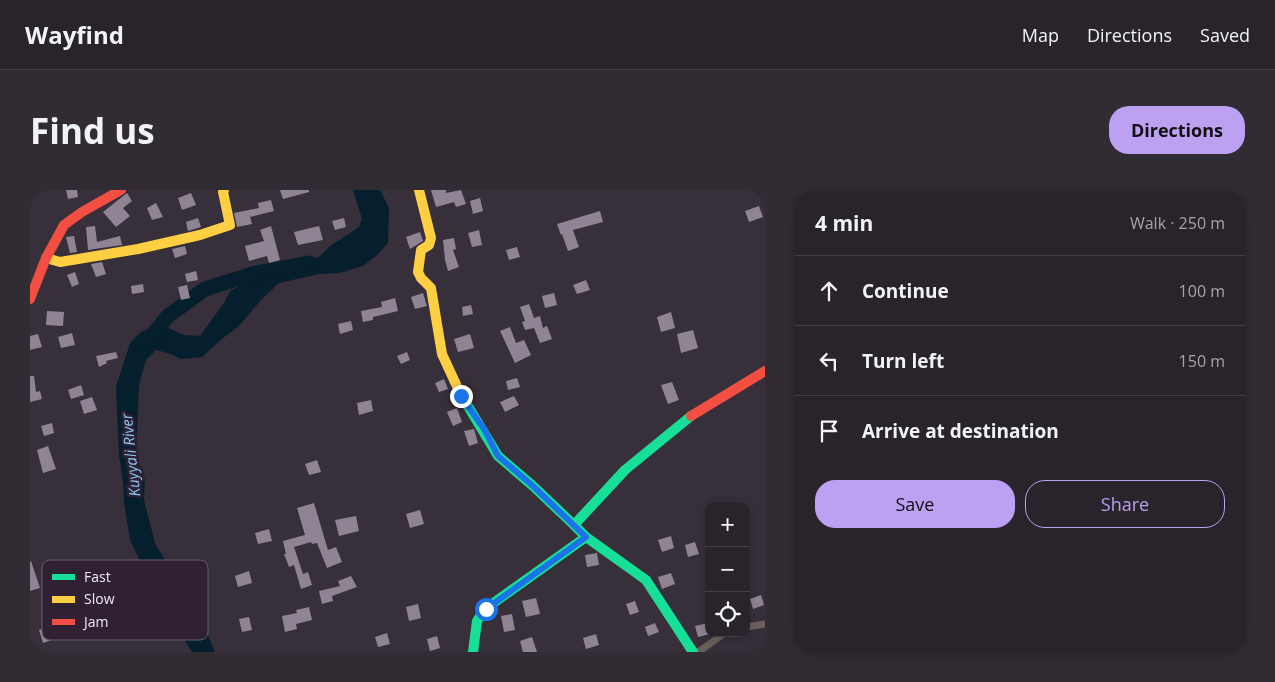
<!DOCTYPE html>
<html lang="en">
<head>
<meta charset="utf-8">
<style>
  :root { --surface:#29232c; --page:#312b34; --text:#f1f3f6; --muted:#a5a4a9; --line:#454048; --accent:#bca0f2 }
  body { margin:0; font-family:"Open Sans",sans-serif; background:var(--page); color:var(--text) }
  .controls { position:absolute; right:15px; bottom:15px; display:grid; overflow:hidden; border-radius:10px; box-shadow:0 2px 12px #0003 }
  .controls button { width:45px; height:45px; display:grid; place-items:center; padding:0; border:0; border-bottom:1px solid var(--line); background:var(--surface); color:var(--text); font:25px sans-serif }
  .stop { position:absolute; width:15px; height:15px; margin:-11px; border:4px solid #1a73e8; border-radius:50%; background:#fff }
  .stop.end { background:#1a73e8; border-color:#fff; box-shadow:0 1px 5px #0008 }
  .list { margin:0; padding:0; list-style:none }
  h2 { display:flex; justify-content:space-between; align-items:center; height:65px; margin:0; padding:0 20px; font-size:21px }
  h2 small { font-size:16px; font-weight:400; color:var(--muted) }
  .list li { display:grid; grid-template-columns:32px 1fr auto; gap:15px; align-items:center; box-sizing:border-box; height:70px; padding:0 20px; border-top:1px solid var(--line) }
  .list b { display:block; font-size:19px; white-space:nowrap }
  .list em { font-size:16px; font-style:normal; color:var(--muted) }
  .actions { display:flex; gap:10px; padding:15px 20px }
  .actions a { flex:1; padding:11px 0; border:1px solid var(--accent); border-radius:20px; text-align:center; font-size:18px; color:var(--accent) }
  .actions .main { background:var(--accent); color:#111 }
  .icon { flex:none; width:28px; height:28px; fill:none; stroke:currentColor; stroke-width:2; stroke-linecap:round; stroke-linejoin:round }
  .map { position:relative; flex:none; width:735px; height:462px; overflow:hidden; border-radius:20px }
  header { display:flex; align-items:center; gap:30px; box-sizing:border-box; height:70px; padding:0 25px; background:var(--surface); border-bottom:1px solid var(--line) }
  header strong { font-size:24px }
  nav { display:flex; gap:28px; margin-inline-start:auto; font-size:18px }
  .intro { display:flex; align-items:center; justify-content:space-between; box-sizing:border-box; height:120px; padding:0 30px }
  h1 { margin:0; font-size:35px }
  .button { padding:12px 22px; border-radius:20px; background:var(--accent); color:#111; font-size:18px; font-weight:700 }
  main { display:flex; gap:30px; padding:0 30px }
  aside { flex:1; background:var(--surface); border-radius:20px; box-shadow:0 2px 12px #0003 }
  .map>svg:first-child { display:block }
</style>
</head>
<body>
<header>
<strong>Wayfind</strong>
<nav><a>Map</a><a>Directions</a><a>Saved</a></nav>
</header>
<div class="intro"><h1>Find us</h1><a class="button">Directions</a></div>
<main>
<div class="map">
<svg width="735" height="462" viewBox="0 0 735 462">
  <rect width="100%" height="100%" fill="#372f3a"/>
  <polygon fill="#051f2f" points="323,0 350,0 359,18 358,53 346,66 333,76 310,83 289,84 249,93 230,111 209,136 193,148 172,167 151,169 138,163 126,160 116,170 109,195 106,265 115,290 114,310 125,353 138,375 156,417 174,436 185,462 162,462 154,449 139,417 124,396 109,369 100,350 94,312 93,292 89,265 86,197 100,153 112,141 136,137 154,145 170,146 194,113 200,101 231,86 289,67 300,56 329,37 332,29"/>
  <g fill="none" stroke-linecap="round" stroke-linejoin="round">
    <polyline stroke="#051f2f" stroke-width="15" points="115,154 138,126 175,99 226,83 279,73"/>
  </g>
  <g fill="#8f8493">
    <polygon points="36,0 47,0 48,7 38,9"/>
    <polygon points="250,0 279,0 279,2 253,9"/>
    <polygon points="401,0 416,0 416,3 431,0 436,14 426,17 424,12 406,17"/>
    <polygon points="97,3 102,11 93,18 100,26 86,37 73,22"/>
    <polygon points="161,3 166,15 152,20 148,8"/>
    <polygon points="450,8 453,21 443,24 440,11"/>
    <polygon points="241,10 244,21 220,27 222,34 207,37 204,23 229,18 228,13"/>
    <polygon points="126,13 133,27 122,30 117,18"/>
    <polygon points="729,16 733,27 719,32 715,21"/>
    <polygon points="570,21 573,32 543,40 549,57 538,61 532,44 531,45 527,34"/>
    <polygon points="168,28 171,37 158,41 156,32"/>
    <polygon points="314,28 316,37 305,40 302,31"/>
    <polygon points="65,36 67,52 90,46 92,55 58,60 56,37"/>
    <polygon points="241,36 250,70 239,73 237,66 219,71 215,56 234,51 230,40"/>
    <polygon points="289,36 293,50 268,55 264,42"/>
    <polygon points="449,40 452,55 442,57 438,43"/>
    <polygon points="390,42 393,51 380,59 376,47"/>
    <polygon points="44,46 47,62 40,63 36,47"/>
    <polygon points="424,48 426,59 423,60 429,77 418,81 415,70 413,50"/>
    <polygon points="155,56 157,64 145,68 142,59"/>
    <polygon points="487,57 490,67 479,70 476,60"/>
    <polygon points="72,72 76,84 66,87 61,74"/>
    <polygon points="166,81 168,90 157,92 155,84"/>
    <polygon points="45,82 49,94 42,97 37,85"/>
    <polygon points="556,90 560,100 547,104 543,95"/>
    <polygon points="113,94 114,102 102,104 101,96"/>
    <polygon points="157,95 160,108 151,110 148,97"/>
    <polygon points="393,103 397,116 385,119 381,107"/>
    <polygon points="524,103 527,115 515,118 512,106"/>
    <polygon points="365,108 368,121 343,127 343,130 333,132 331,121 352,117 351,112"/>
    <polygon points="499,114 504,128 510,126 513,138 517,136 522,149 510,153 504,138 495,140 492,132 495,131 490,117"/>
    <polygon points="441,115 443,124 433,126 432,117"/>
    <polygon points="17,121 34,122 33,136 16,135"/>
    <polygon points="641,122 645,138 631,142 627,127"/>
    <polygon points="321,131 323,140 310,144 308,134"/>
    <polygon points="480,137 486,153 494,150 501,165 485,173 470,141"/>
    <polygon points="663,140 668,158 651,163 647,144"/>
    <polygon points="42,143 45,155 31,158 28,147"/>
    <polygon points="8,144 12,157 0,160 0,146"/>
    <polygon points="440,144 444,158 428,162 424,149"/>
    <polygon points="86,162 88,168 76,171 77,173 69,177 66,166"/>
    <polygon points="377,162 380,170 371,174 367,166"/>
    <polygon points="0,186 4,186 6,202 10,201 12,209 0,212"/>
    <polygon points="487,188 490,197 478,200 476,191"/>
    <polygon points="414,189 418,199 409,202 405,193"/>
    <polygon points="642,192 649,210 638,214 631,195"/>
    <polygon points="51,195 54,205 41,209 38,200"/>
    <polygon points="484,206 489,215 475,222 470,212"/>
    <polygon points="62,207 67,220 54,224 50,211"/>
    <polygon points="341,210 343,221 329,225 327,213"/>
    <polygon points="427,218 432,232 423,236 417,222"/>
    <polygon points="22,233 24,243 14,246 11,236"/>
    <polygon points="444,239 448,253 439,256 434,241"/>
    <polygon points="18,256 26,279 13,283 7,260"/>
    <polygon points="287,270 291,282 279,285 275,274"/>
    <polygon points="284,313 298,360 306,357 312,372 297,378 287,353 282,354 281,352 264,357 273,384 278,382 282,395 271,399 264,375 259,377 254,364 256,364 253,351 275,345 267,318"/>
    <polygon points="390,320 394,334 380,338 376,324"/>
    <polygon points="326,326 329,341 309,346 305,330"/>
    <polygon points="239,339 242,351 228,354 225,343"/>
    <polygon points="641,346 644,358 632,362 628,350"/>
    <polygon points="665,352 669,364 658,367 655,355"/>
    <polygon points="567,363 569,375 557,377 555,365"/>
    <polygon points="1,371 10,398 0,401 0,372"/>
    <polygon points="219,381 222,393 208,397 205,386"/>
    <polygon points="641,383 645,394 632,399 628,387"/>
    <polygon points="321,386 327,397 302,406 303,411 292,414 289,401 310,396 308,391"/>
    <polygon points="731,405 734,415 723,419 720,409"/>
    <polygon points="506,408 510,424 496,427 492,411"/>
    <polygon points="605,411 609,422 600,425 596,414"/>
    <polygon points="388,414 391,428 379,431 376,417"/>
    <polygon points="279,417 282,430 266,434 267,439 255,442 252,426 267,423 266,420"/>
    <polygon points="482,424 485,440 474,442 471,426"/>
    <polygon points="219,427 222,440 212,442 209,429"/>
    <polygon points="625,433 629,442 618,446 615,437"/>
    <polygon points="678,433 680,444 668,447 665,436"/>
    <polygon points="23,436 27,448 13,453 9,440"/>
    <polygon points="357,443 360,454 348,457 345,447"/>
    <polygon points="566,444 569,455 556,459 553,448"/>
    <polygon points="407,446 410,458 400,461 397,449"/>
    <polygon points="502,447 507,462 493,462 490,451"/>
  </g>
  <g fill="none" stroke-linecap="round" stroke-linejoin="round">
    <g stroke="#6d5f5c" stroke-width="7">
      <polyline points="716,437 735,434"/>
      <polyline points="668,462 695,443"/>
    </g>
    <g stroke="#16e098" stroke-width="10">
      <polyline points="430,203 468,266 503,296 544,335"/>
      <polyline points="661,226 595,280 544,335 556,347 616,390 663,462"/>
      <polyline points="443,462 447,431 455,419 556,347"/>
    </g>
    <g stroke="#ffcf43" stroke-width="10">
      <polyline points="389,0 401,48 399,55 391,60 388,82 391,88 401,98 412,164 430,203"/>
      <polyline points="16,68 30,72 108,59 170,45 200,35 193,2 194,0"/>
    </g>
    <g stroke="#f24e42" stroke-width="10">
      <polyline points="0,109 16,68 34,35 52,22 91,0"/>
      <polyline points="661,226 735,181"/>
    </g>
  </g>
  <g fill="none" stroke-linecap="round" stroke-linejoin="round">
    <polyline stroke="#1a73e8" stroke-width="6" points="431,206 454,239 468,266 503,296 556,347 456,419"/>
  </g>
  <g text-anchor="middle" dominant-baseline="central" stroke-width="5" stroke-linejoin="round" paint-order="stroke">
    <g font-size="15" font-style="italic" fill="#89cdf7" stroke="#2f2034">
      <text transform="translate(100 265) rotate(-96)">Kuyyali River</text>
    </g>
  </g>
  <rect x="12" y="370" width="166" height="80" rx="8" fill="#2f2034" stroke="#6a5c6e" stroke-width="1"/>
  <rect x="22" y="384" width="23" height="6" fill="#16e098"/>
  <rect x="22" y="406" width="23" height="7" fill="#ffcf43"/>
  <rect x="22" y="429" width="23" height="6" fill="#f24e42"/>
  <g font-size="14" fill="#f2e9f6">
    <text x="54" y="392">Fast</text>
    <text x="54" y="414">Slow</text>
    <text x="54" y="437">Jam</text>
  </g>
</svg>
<div class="controls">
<button>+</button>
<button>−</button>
<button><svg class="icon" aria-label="locate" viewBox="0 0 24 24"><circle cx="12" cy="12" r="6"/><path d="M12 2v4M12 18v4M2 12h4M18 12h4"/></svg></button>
</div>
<div class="stop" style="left:456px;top:419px"></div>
<div class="stop end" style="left:431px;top:206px"></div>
</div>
<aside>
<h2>4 min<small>Walk · 250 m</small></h2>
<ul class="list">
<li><svg class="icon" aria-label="ahead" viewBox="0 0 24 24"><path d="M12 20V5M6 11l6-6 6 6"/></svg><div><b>Continue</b></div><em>100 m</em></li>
<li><svg class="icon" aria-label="left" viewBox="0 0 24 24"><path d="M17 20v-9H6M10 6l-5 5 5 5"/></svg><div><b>Turn left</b></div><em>150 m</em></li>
<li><svg class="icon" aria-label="arrive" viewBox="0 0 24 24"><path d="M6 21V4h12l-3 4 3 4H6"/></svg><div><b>Arrive at destination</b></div></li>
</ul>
<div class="actions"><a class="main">Save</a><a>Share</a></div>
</aside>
</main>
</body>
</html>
